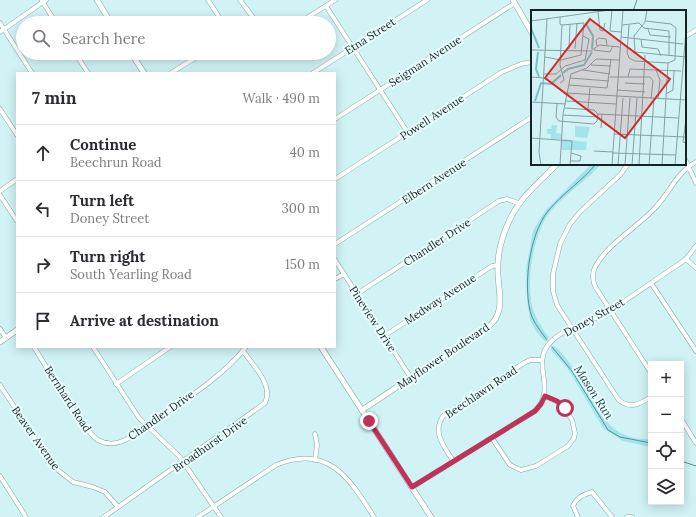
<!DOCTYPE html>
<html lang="en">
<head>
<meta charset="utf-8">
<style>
  :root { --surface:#fff; --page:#f7f7f7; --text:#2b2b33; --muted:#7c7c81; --line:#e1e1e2 }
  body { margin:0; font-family:Lora,serif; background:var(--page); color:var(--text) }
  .controls { position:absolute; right:12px; bottom:12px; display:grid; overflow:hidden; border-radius:0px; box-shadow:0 2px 10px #0003 }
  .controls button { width:36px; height:36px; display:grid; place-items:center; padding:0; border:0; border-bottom:1px solid var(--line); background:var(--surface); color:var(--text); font:20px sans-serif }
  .stop { position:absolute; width:12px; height:12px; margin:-9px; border:3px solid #c23258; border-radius:50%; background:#fff }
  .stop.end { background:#c23258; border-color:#fff; box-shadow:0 1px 4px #0008 }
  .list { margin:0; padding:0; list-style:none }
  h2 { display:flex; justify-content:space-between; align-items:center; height:52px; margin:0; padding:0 16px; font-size:17px }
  h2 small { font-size:13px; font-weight:400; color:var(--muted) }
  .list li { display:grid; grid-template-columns:26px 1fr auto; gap:12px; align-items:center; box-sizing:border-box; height:56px; padding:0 16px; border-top:1px solid var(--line) }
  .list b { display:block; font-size:15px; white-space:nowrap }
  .list p { margin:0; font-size:13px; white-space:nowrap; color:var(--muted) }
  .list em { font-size:13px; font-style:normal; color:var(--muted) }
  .icon { flex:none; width:22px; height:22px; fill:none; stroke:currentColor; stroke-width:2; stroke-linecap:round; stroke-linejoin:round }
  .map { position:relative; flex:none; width:696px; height:517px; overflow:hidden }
  .search { position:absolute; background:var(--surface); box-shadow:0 2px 10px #0003; left:16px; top:16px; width:320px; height:44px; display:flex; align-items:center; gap:10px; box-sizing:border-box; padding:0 14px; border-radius:22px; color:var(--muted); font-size:15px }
  .panel { position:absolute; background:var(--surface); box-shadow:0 2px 10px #0003; left:16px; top:72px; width:320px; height:276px; border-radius:0px }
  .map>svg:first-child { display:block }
</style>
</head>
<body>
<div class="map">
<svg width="696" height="517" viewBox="0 0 696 517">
  <rect width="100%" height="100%" fill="#d1f3f6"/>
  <g fill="#a1e4e9">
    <path d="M591,164H601C586,181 565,194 550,212C533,234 525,282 533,309C536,320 543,329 549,338L545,342L536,331L530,320L527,300L526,270L533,231L545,211Z"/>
    <path d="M554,346C582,368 595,425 627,436C634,439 643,439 651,439V447L623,441L604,429L568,369L551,350V347Z"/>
  </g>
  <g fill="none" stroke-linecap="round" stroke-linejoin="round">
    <g stroke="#5b9095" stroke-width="1">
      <polyline points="633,11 637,0"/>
      <path d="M547,340C542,333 536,326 532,317C522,289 529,235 548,211C562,194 582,181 596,164"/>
      <polyline points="552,347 572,371 608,430 620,437 651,443"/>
      <polyline points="681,461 696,466"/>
    </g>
    <defs>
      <g id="minor">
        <polyline points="208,0 223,23"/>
        <polyline points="240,0 255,20"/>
        <polyline points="42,1 56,23"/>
        <polyline points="326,6 408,133"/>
        <polyline points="0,23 32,73"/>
        <polyline points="249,23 255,20 259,23"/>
        <polyline points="299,23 335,0"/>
        <polyline points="0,32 46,0"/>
        <polyline points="685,37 696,30"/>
        <polyline points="75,53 88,73"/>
        <polyline points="171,73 203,53"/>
        <polyline points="313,73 427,0"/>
        <polyline points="0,109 17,135"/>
        <polyline points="335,119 515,3"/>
        <polyline points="685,159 696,183"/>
        <path d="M628,164L620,175L581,211L570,224L560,244L553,274V291L557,305L618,399C629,410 640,404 651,397"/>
        <polyline points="335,179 502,72 521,64 532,62"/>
        <polyline points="0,191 17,179"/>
        <polyline points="0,195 17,221"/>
        <polyline points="335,244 532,117"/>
        <polyline points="686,259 696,268"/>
        <polyline points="335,260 411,378"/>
        <polyline points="335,279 344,274"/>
        <polyline points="651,283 696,351"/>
        <polyline points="357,294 499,201 507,199 518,203"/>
        <polyline points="0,329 6,338"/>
        <polyline points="384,336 492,266 498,265"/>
        <path d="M34,347C46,366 83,431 98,440C107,445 118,444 127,439C165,412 218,383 246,347"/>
        <polyline points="93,347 139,418 179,456 221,517"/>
        <path d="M651,373L596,288C592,281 592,274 595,267C609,242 637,228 656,207C670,192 677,172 696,162"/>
        <polyline points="116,384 170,347"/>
        <polyline points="0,385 54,467 73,482 93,487 105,492 118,507"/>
        <polyline points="681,419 696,443"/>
        <polyline points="492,438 510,465 521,470 536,466 568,446 574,438 575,433 572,420 562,404 545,396"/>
        <polyline points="315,460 317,445 315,434"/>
        <path d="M453,461C444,446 432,433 443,416L524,363L530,360H542"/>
        <polyline points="0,476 26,517"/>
        <path d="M412,487L535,411C557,388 532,366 548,345C562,328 586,324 604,314C629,299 652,282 676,266L686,259L696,246"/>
        <path d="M104,517L265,403C274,386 253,365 243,351"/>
        <path d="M198,517L276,465C328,443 350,479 374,517"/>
        <path d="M578,517L573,506C576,498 584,494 592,492L612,517"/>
        <polyline points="627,517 632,517"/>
      </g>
      <g id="tertiary">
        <polyline points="97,0 111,23"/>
        <polyline points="513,0 532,33"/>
        <polyline points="131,53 144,73"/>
        <polyline points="0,342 17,330"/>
        <polyline points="321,347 431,517"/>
        <path d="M362,410L487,328C509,311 496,288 498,265C498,252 502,238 507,226C517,199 538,184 557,164"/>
      </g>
    </defs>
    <use href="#minor" stroke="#84a4a7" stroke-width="5"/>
    <use href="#tertiary" stroke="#84a4a7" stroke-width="6"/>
    <use href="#minor" stroke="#fff" stroke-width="4"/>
    <use href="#tertiary" stroke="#fff" stroke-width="5"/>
  </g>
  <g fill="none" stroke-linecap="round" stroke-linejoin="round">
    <polyline stroke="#c23258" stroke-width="5" points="369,421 412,487 535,411 541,404 545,396 557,401 565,408"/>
  </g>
  <g text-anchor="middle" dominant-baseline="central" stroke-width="4" stroke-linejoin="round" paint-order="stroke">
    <g font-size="11" fill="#162324" stroke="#e9fdff">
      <text transform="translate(370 36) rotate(-33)">Etna Street</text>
      <text transform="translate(425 61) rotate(-33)">Seigman Avenue</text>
      <text transform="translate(432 117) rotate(-33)">Powell Avenue</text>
      <text transform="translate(434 181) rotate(-33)">Elbern Avenue</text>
      <text transform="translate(437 242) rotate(-33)">Chandler Drive</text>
      <text transform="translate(440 299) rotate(-33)">Medway Avenue</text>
      <text transform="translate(594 317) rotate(-29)">Doney Street</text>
      <text transform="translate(373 319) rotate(57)">Pineview Drive</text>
      <text transform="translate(443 356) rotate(-34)">Mayflower Boulevard</text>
      <text transform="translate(481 392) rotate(-34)">Beechlawn Road</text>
      <text transform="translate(68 399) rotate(57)">Bernhard Road</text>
      <text transform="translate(161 415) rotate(-35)">Chandler Drive</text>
      <text transform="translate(36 438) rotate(55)">Beaver Avenue</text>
      <text transform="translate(210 444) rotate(-35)">Broadhurst Drive</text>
    </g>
    <g font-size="12" font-style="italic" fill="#173a3c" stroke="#e9fdff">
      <text transform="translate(594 392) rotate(57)">Mason Run</text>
    </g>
  </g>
  <g transform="translate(531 10)">
    <rect width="155" height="155" fill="#d1f3f6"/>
    <path d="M21,115H26L25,123L30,124V129H20V124H16V119H20ZM44,116L59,117L56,128L44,127ZM31,129L56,132L55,140H30Z" fill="#a1e4e9"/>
    <path fill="none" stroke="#79bfc5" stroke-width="2" d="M55,14L62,26L61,39M0,18L8,38M7,42L5,59L8,67M32,63L37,59L53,55L61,42M4,91L10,73L20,74L30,65"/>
    <path fill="none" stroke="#86a0a2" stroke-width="1" d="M81,0L79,21L90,22M116,0L114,12L103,26L104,42L155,47M67,2L69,20L72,21L74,13M0,11L79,0M91,15L108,13L113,18L138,21V46M98,15L96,42L98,48M117,19L119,25L140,27M90,27L152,34M110,29L111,37L127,39L130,46M66,36L65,30L68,28L75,29L76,35M38,39L39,14M44,39L46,13M0,40L60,41L68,35L89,37M63,40L79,42L82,36M14,47L30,50L50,45L53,13L31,15M98,48L104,51L137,53L144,50L145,18L140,14L115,11M60,55L79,56M52,60L79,64M125,60L129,70L127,89M13,64H25L34,56L54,50L58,29L52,26M0,67L13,68M79,67H119L122,71L120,89M97,67L99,59L150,61M39,68L78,71M29,73L33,70L29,55L31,15L29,14V7M94,73L114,74M38,75L76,78L80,49M86,80L114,82M35,83L155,90M135,84L142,80L143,60M35,91L85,94M0,92L35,94M26,94L25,107L28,111L63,114L66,111L67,104M34,98L63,100L67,104L147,108M57,99L59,78M32,105L67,107M155,109L152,132L155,133M70,118L71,104M83,124L155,127M0,128L41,131L39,155M63,141L82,142M81,143L145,145M40,151H49L50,146L40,143M10,155L8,142L16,9M29,155L32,104L40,64L56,58L65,49L88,50M81,155L92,0M87,155L92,88M94,155L99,88M101,155L106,88M108,155L114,45M118,155L123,89M131,155L137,53M144,155L155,20"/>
    <path fill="#d62828" fill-opacity="0.15" stroke="#d62828" stroke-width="2" d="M59,9L139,69L94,128L14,68Z"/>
    <rect width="155" height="155" fill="none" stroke="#162324" stroke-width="2"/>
  </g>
</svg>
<div class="controls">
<button>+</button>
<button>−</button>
<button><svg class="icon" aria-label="locate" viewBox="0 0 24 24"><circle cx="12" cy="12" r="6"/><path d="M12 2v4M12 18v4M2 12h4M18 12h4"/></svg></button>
<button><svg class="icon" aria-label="layers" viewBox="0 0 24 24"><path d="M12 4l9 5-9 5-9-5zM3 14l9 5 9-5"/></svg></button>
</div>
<div class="stop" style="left:565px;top:408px"></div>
<div class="stop end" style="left:369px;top:421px"></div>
<div class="search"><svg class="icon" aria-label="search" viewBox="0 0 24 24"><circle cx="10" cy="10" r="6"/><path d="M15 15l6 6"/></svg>Search here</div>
<section class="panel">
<h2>7 min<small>Walk · 490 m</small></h2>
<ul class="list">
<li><svg class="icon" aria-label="ahead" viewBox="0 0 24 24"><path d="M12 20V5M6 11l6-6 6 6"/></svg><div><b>Continue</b><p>Beechrun Road</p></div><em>40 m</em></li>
<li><svg class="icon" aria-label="left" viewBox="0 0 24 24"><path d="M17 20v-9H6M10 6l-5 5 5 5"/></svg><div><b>Turn left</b><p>Doney Street</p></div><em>300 m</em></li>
<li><svg class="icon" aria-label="right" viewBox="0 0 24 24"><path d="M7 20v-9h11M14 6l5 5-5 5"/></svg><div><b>Turn right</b><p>South Yearling Road</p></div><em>150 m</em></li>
<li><svg class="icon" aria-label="arrive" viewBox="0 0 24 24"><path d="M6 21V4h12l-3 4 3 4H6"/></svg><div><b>Arrive at destination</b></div></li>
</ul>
</section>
</div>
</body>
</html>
